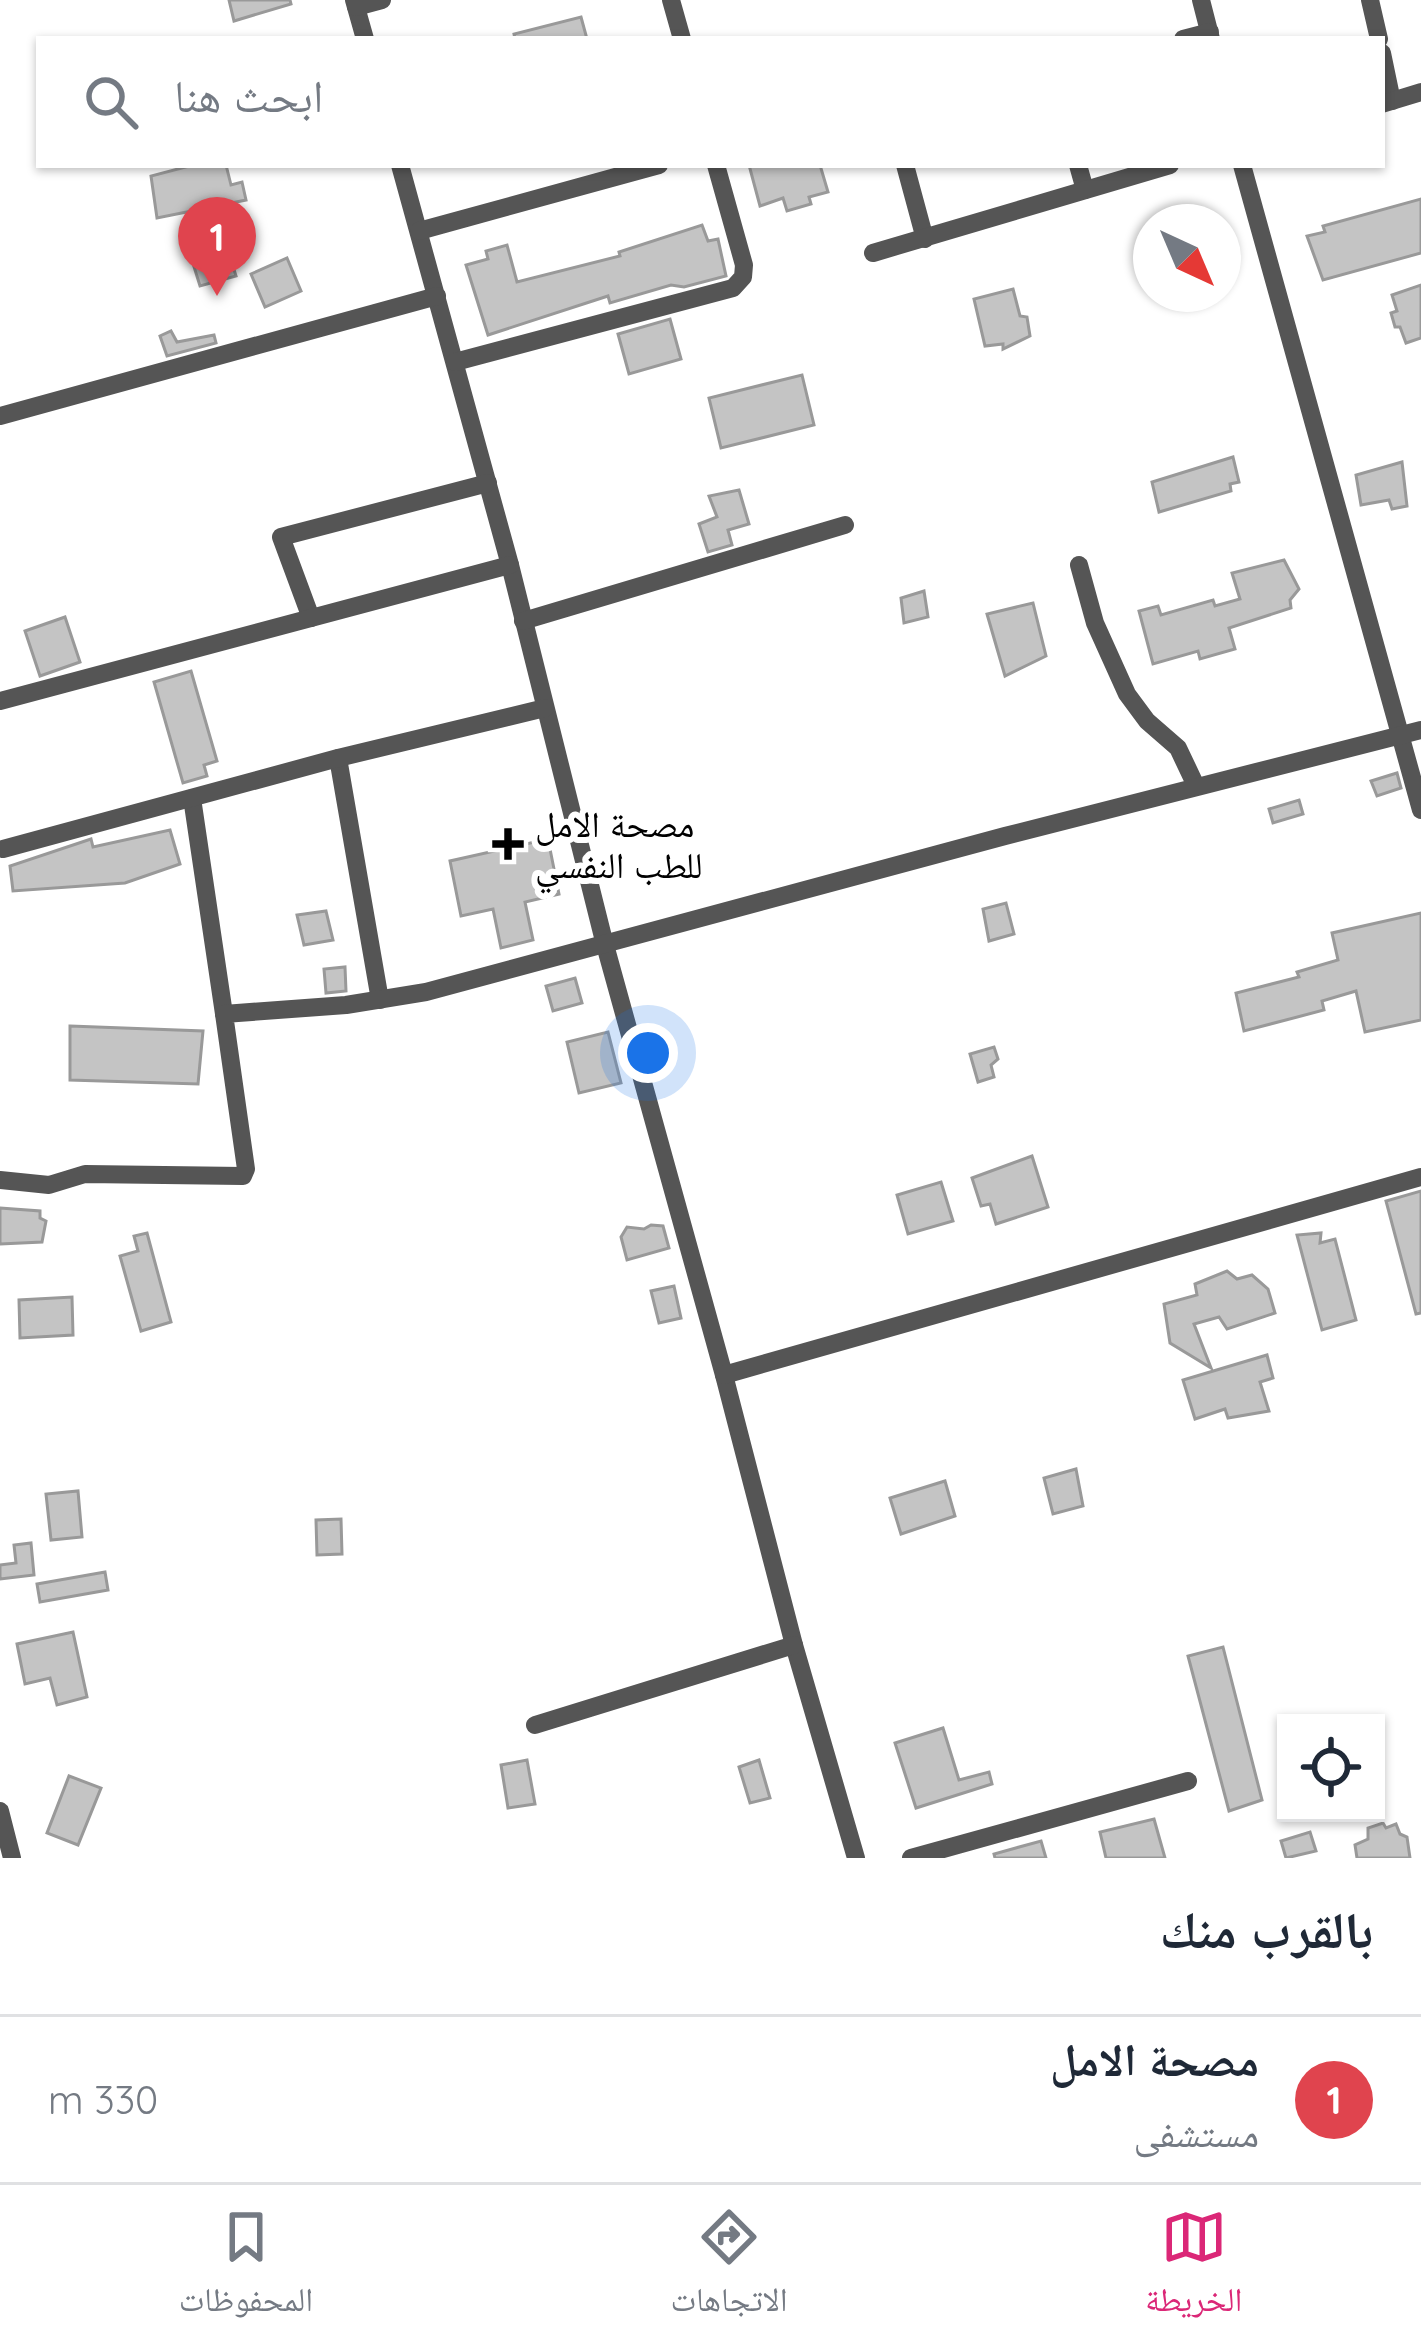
<!DOCTYPE html>
<html lang="ar">
<head>
<meta charset="utf-8">
<style>
  :root { --surface:#fff; --page:#f2f2f3; --text:#1f2937; --muted:#747a83; --line:#e0e1e3; --accent:#db2777 }
  body { margin:0; font-family:Quicksand,"Noto Naskh Arabic",sans-serif; background:var(--page); color:var(--text); direction:rtl }
  .controls { position:absolute; right:36px; bottom:36px; display:grid; overflow:hidden; border-radius:0px; box-shadow:0 3px 9px #0004 }
  .controls button { width:108px; height:108px; display:grid; place-items:center; padding:0; border:0; border-bottom:3px solid var(--line); background:var(--surface); color:var(--text); font:60px sans-serif }
  .compass { position:absolute; left:1133px; top:204px; width:108px; height:108px; border-radius:50%; background:var(--surface); box-shadow:0 3px 9px #0004; rotate:136deg }
  .you { position:absolute; left:648px; top:1053px; width:42px; height:42px; margin:-30px; border:9px solid #fff; border-radius:50%; background:#1a73e8; box-shadow:0 0 0 18px #1a73e833 }
  .badge { display:grid; place-items:center; width:78px; height:78px; border-radius:50%; background:var(--accent); color:#fff; font-size:39px; font-weight:700 }
  .pin { position:absolute; translate:-50% -99px; filter:drop-shadow(0 3px 6px #0008) }
  .pin::after { content:''; position:absolute; top:63px; width:42px; height:36px; background:inherit; clip-path:polygon(0 0,100% 0,50% 100%) }
  .list { margin:0; padding:0; list-style:none }
  h2 { display:flex; justify-content:space-between; align-items:center; height:156px; margin:0; padding:0 48px; font-size:51px }
  h2 small { font-size:39px; font-weight:400; color:var(--muted) }
  .list li { display:grid; grid-template-columns:78px 1fr auto; gap:36px; align-items:center; box-sizing:border-box; height:168px; padding:0 48px; border-top:3px solid var(--line) }
  .list b { display:block; font-size:45px; white-space:nowrap }
  .list p { margin:0; font-size:39px; white-space:nowrap; color:var(--muted) }
  .list em { font-size:39px; font-style:normal; color:var(--muted) }
  .icon { flex:none; width:66px; height:66px; fill:none; stroke:currentColor; stroke-width:2; stroke-linecap:round; stroke-linejoin:round }
  .map { position:relative; flex:none; width:1421px; height:1858px; overflow:hidden; direction:ltr }
  .search { position:absolute; background:var(--surface); box-shadow:0 3px 9px #0004; left:36px; right:36px; top:36px; height:132px; display:flex; align-items:center; gap:30px; box-sizing:border-box; padding:0 42px; border-radius:0px; color:var(--muted); font-size:45px }
  .sheet { height:324px; background:var(--surface) }
  nav { display:flex; justify-content:space-around; align-items:center; box-sizing:border-box; height:168px; border-top:3px solid var(--line); background:var(--surface); font-size:33px; color:var(--muted) }
  nav a { display:grid; justify-items:center; gap:6px }
  nav .on { color:var(--accent) }
  .map>svg:first-child { display:block }
</style>
</head>
<body>
<div class="map">
<svg width="1421" height="1858" viewBox="0 0 1421 1858">
  <rect width="100%" height="100%" fill="#fff"/>
  <g fill="#c4c4c4" stroke="#999" stroke-width="3">
    <polygon points="229,0 290,0 291,4 234,21"/>
    <polygon points="581,17 587,39 515,39 514,34"/>
    <polygon points="193,165 226,165 231,185 242,182 246,200 157,218 151,176"/>
    <polygon points="749,165 820,165 828,192 809,197 811,204 787,211 783,198 760,206"/>
    <polygon points="1421,199 1421,253 1323,280 1307,236 1325,232 1323,226"/>
    <polygon points="702,225 708,241 718,239 726,276 684,287 671,285 610,303 608,296 488,335 466,265 488,259 486,251 507,245 517,282 620,256 619,252"/>
    <polygon points="227,247 236,276 200,286 191,257"/>
    <polygon points="287,258 301,291 265,307 251,274"/>
    <polygon points="1421,285 1421,338 1406,343 1400,327 1395,327 1391,313 1397,311 1392,295"/>
    <polygon points="1013,289 1020,316 1027,317 1030,336 1003,349 1003,344 985,346 974,299"/>
    <polygon points="670,319 681,359 629,374 618,334"/>
    <polygon points="171,331 177,342 214,335 216,343 167,356 160,336"/>
    <polygon points="802,375 814,425 721,448 709,398"/>
    <polygon points="1233,457 1239,482 1230,484 1231,491 1159,512 1152,482"/>
    <polygon points="1402,462 1407,506 1392,509 1389,500 1361,505 1356,475"/>
    <polygon points="739,490 749,524 728,530 732,545 708,552 699,524 717,517 709,496"/>
    <polygon points="1284,560 1299,589 1290,600 1291,608 1229,628 1235,649 1200,659 1198,651 1153,664 1139,611 1158,606 1161,615 1213,600 1215,606 1240,599 1232,573"/>
    <polygon points="924,591 928,617 904,623 901,598"/>
    <polygon points="1033,603 1046,656 1005,676 987,614"/>
    <polygon points="65,617 80,662 40,676 25,631"/>
    <polygon points="191,671 217,761 204,765 207,776 183,783 154,682"/>
    <polygon points="1397,773 1401,788 1377,796 1371,781"/>
    <polygon points="1299,800 1303,814 1273,823 1269,809"/>
    <polygon points="170,830 180,864 125,883 13,891 10,866 91,839 93,847"/>
    <polygon points="548,839 559,894 525,902 533,940 501,948 493,909 461,916 450,861"/>
    <polygon points="1006,903 1014,934 989,941 983,909"/>
    <polygon points="326,911 333,940 304,945 297,915"/>
    <polygon points="1421,913 1421,1020 1365,1032 1356,991 1322,1001 1324,1010 1244,1031 1236,993 1299,977 1297,972 1338,960 1332,933"/>
    <polygon points="345,967 346,991 326,993 324,969"/>
    <polygon points="575,978 582,1003 553,1011 546,986"/>
    <polygon points="70,1026 203,1031 198,1084 70,1080"/>
    <polygon points="608,1032 621,1083 579,1093 567,1042"/>
    <polygon points="994,1047 998,1059 991,1065 994,1077 978,1082 970,1054"/>
    <polygon points="1032,1156 1048,1207 996,1224 990,1204 981,1206 972,1178"/>
    <polygon points="941,1182 953,1221 908,1234 897,1195"/>
    <polygon points="1421,1191 1421,1313 1416,1314 1386,1201"/>
    <polygon points="0,1208 40,1211 40,1218 46,1221 42,1242 0,1244"/>
    <polygon points="651,1225 663,1226 669,1248 627,1260 621,1237 627,1227 644,1229"/>
    <polygon points="147,1233 171,1322 141,1331 120,1256 138,1251 134,1236"/>
    <polygon points="1321,1233 1320,1243 1335,1239 1356,1320 1322,1330 1297,1235"/>
    <polygon points="1227,1271 1237,1279 1252,1275 1268,1289 1275,1313 1227,1329 1219,1317 1194,1324 1211,1368 1170,1343 1164,1304 1197,1295 1195,1284"/>
    <polygon points="674,1286 681,1318 659,1323 651,1291"/>
    <polygon points="72,1297 73,1335 20,1338 19,1300"/>
    <polygon points="1267,1355 1273,1378 1260,1382 1269,1411 1228,1418 1225,1409 1195,1419 1183,1380"/>
    <polygon points="1076,1469 1083,1506 1053,1514 1044,1478"/>
    <polygon points="945,1481 955,1516 901,1534 890,1498"/>
    <polygon points="78,1491 82,1537 51,1540 46,1494"/>
    <polygon points="341,1519 342,1554 317,1555 316,1520"/>
    <polygon points="31,1543 34,1575 0,1579 0,1565 16,1563 14,1545"/>
    <polygon points="105,1572 108,1590 40,1602 37,1584"/>
    <polygon points="73,1632 87,1697 57,1705 50,1678 25,1684 17,1644"/>
    <polygon points="1223,1647 1262,1800 1229,1811 1188,1656"/>
    <polygon points="943,1728 959,1780 989,1772 992,1784 916,1808 895,1743"/>
    <polygon points="527,1760 535,1804 508,1808 501,1765"/>
    <polygon points="759,1760 770,1798 750,1803 739,1767"/>
    <polygon points="69,1776 101,1788 78,1845 47,1833"/>
    <polygon points="1154,1819 1165,1858 1106,1858 1100,1832"/>
    <polygon points="1383,1823 1386,1828 1396,1824 1400,1834 1407,1837 1410,1858 1357,1858 1355,1845 1368,1839 1368,1828"/>
    <polygon points="1310,1832 1316,1851 1286,1858 1281,1841"/>
    <polygon points="1041,1841 1046,1858 995,1858 994,1854"/>
  </g>
  <g fill="none" stroke-linecap="round" stroke-linejoin="round">
    <g stroke="#555" stroke-width="18">
      <polyline points="354,0 365,39"/>
      <polyline points="671,0 682,39"/>
      <polyline points="1201,0 1211,39"/>
      <polyline points="1370,0 1379,39"/>
      <polyline points="356,7 382,0"/>
      <polyline points="1183,39 1210,32"/>
      <polyline points="1382,53 1392,101"/>
      <polyline points="1382,104 1421,92"/>
      <polyline points="400,165 510,565 605,945 724,1375 794,1645 856,1858"/>
      <polyline points="905,165 925,239"/>
      <polyline points="1078,165 1085,190"/>
      <polyline points="1242,165 1421,810"/>
      <polyline points="419,231 659,165"/>
      <polyline points="873,253 1170,165"/>
      <polyline points="455,362 733,288 743,277 744,265 716,165"/>
      <polyline points="0,416 437,296"/>
      <polyline points="1079,565 1095,623 1127,694 1147,721 1178,748 1196,786"/>
      <polyline points="311,618 281,537 488,483"/>
      <polyline points="523,621 845,525"/>
      <polyline points="0,701 510,565"/>
      <polyline points="338,758 380,1000"/>
      <polyline points="192,798 224,1014"/>
      <polyline points="3,849 338,758 545,708"/>
      <polyline points="0,1180 49,1185 85,1174 243,1176 246,1169 224,1014 346,1005 426,992 1005,836 1421,730"/>
      <polyline points="724,1375 1421,1177"/>
      <polyline points="535,1725 794,1645"/>
      <polyline points="0,1811 12,1858"/>
      <polyline points="911,1858 1188,1781"/>
    </g>
  </g>
  <path fill="#000" stroke="#fff" stroke-width="4.5" d="M502 826h12v12h12v12h-12v12h-12v-12h-12v-12h12z"/>
  <g text-anchor="middle" dominant-baseline="central" stroke-width="12" stroke-linejoin="round" paint-order="stroke">
    <g font-size="36" fill="#000" stroke="#fff" text-anchor="start">
      <text x="535" y="823">مصحة الامل<tspan x="535" dy="41">للطب النفسي</tspan></text>
    </g>
  </g>
</svg>
<div class="controls">
<button><svg class="icon" aria-label="locate" viewBox="0 0 24 24"><circle cx="12" cy="12" r="6"/><path d="M12 2v4M12 18v4M2 12h4M18 12h4"/></svg></button>
</div>
<svg class="compass" viewBox="-18 -18 36 36"><path d="M0-13l5 13h-10z" fill="#e53935"/><path d="M0 13l5-13h-10z" fill="#747a83"/></svg>
<div class="you"></div>
<div class="pin badge" style="left:217px;top:296px;background:#e0444e">1</div>
<div class="search"><svg class="icon" aria-label="search" viewBox="0 0 24 24"><circle cx="10" cy="10" r="6"/><path d="M15 15l6 6"/></svg>ابحث هنا</div>
</div>
<section class="sheet">
<h2>بالقرب منك<small></small></h2>
<ul class="list">
<li><span class="badge" style="background:#e0444e">1</span><div><b>مصحة الامل</b><p>مستشفى</p></div><em>330 m</em></li>
</ul>
</section>
<nav>
<a class="on"><svg class="icon" aria-label="map" viewBox="0 0 24 24"><path d="M3 6l6-2 6 2 6-2v14l-6 2-6-2-6 2zM9 4v14M15 6v14"/></svg>الخريطة</a>
<a><svg class="icon" aria-label="directions" viewBox="0 0 24 24"><path d="M12 3l9 9-9 9-9-9zM9 14v-3h6M13 9l2 2-2 2"/></svg>الاتجاهات</a>
<a><svg class="icon" aria-label="saved" viewBox="0 0 24 24"><path d="M7 4h10v16l-5-4-5 4z"/></svg>المحفوظات</a>
</nav>
</body>
</html>
